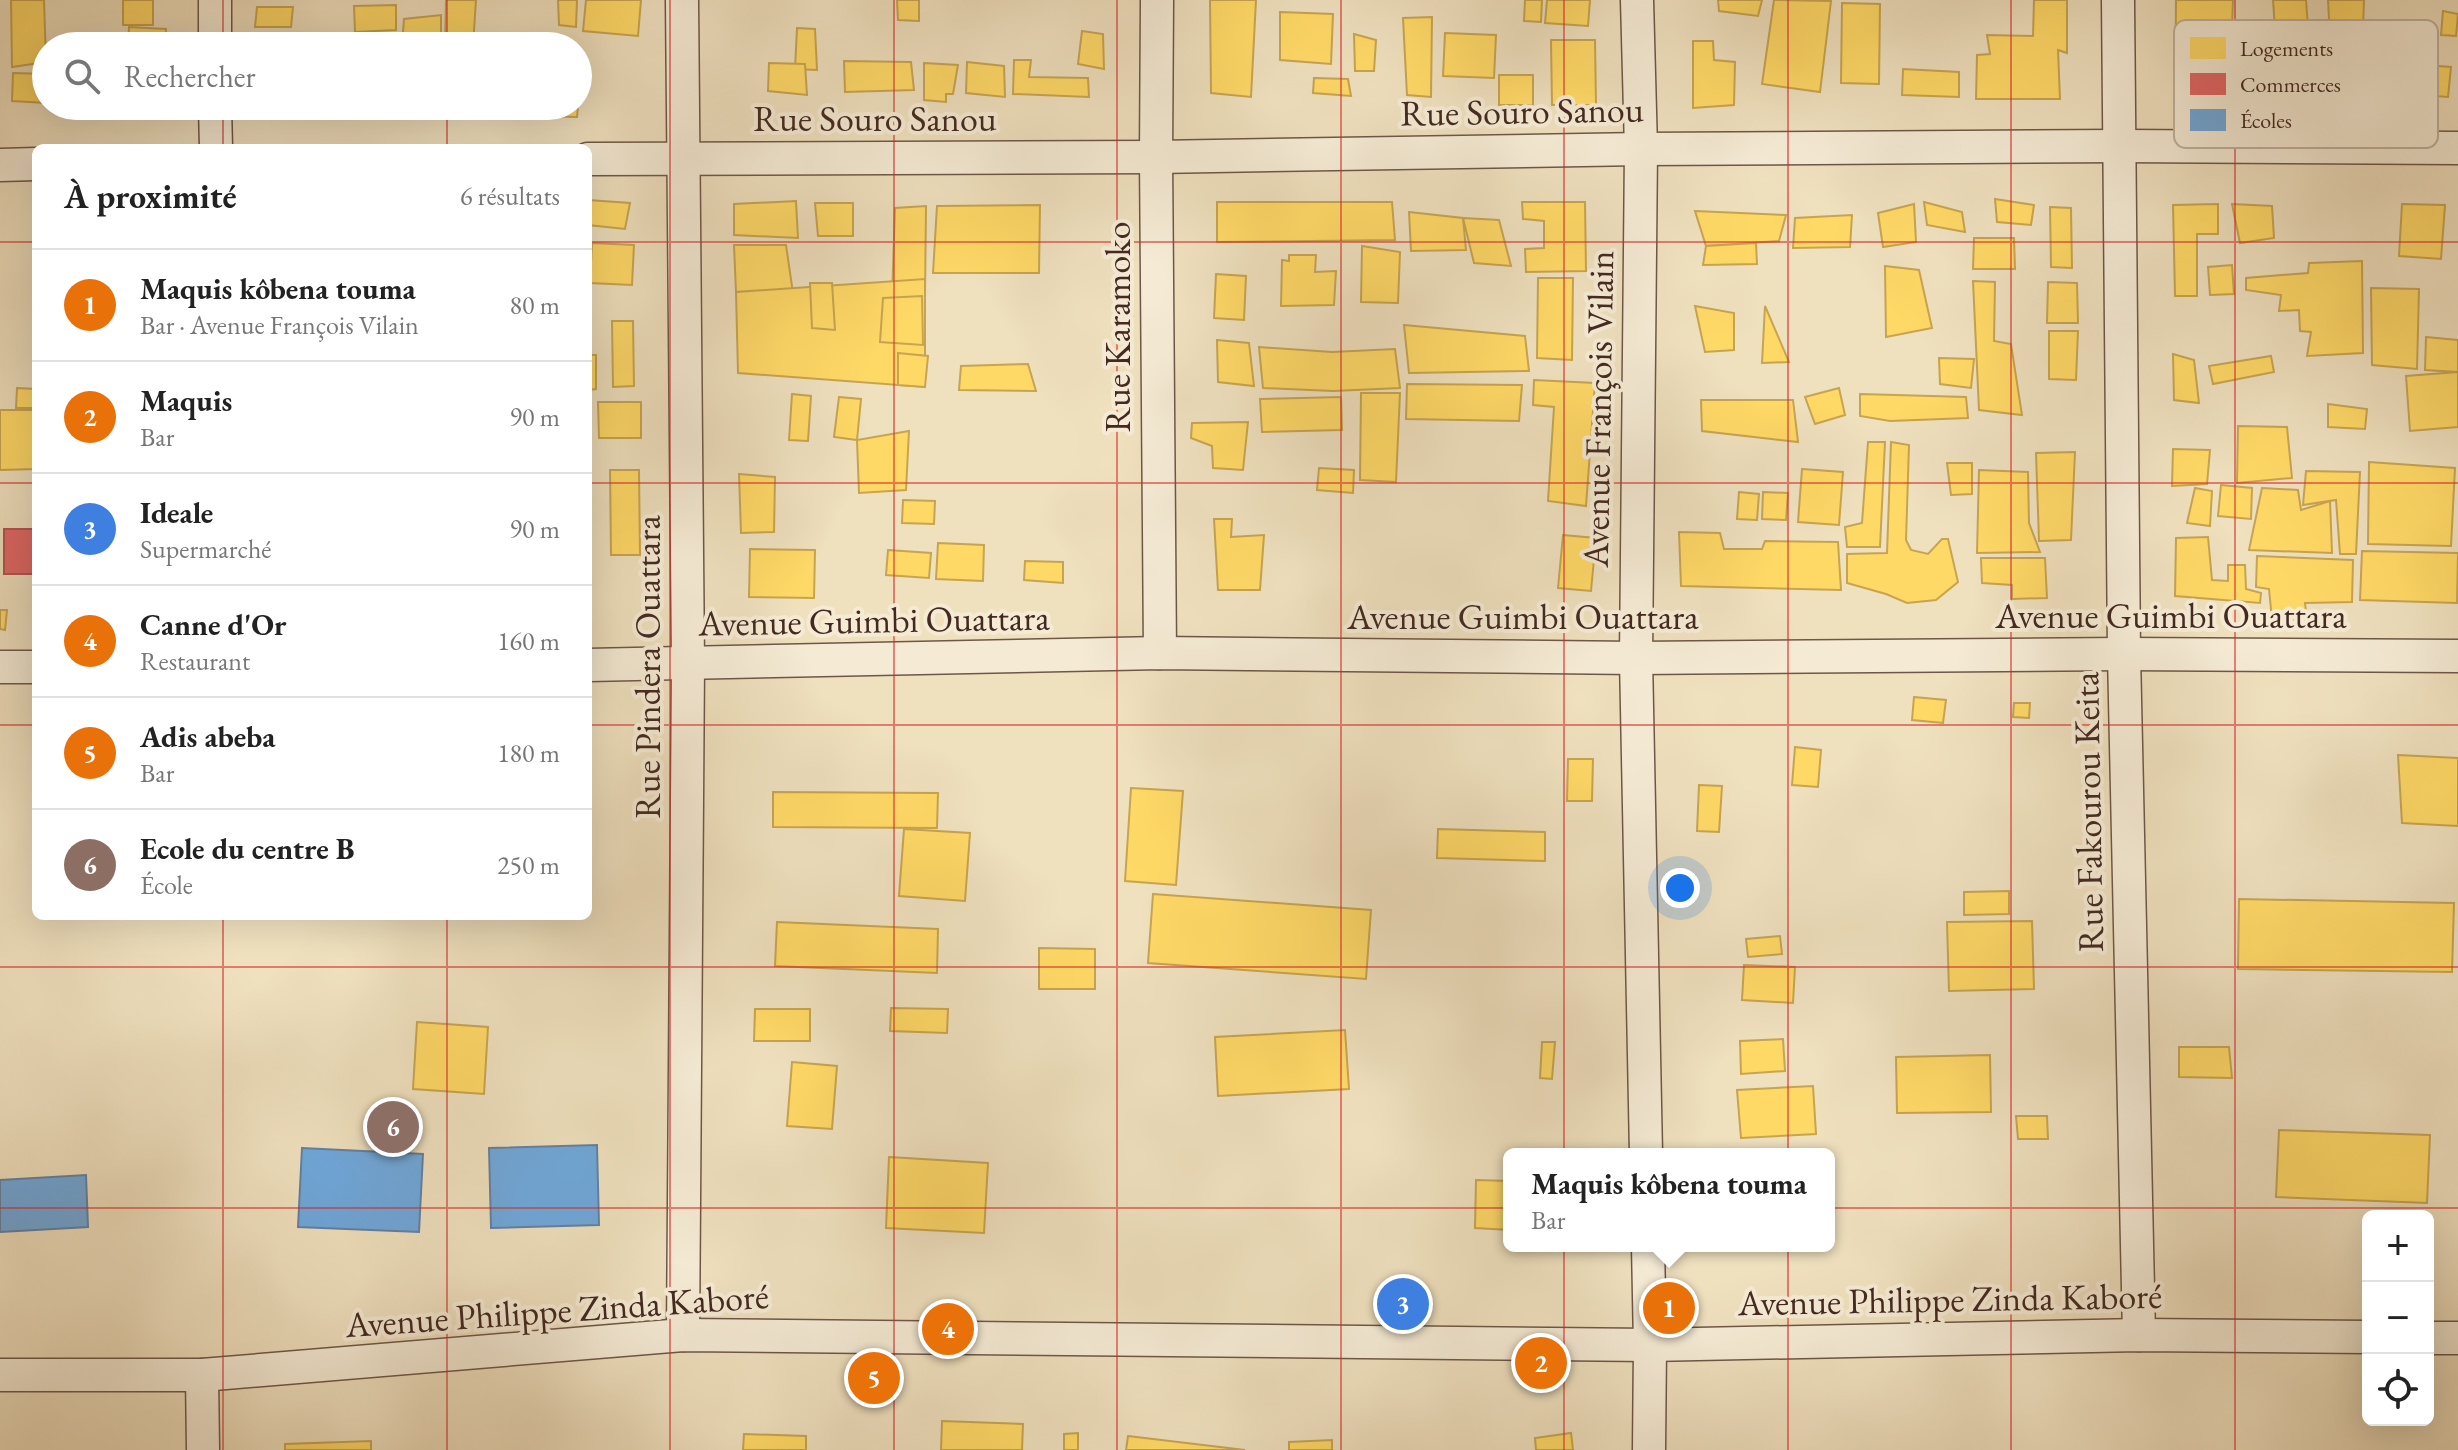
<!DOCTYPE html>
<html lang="fr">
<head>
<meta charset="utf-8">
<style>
  :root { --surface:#fff; --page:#f2f2f2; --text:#222; --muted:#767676; --line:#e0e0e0; --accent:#8f2418 }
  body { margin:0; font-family:"EB Garamond",serif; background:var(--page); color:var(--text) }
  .controls { position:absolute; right:24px; bottom:24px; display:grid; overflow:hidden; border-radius:12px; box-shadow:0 8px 32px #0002 }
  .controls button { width:72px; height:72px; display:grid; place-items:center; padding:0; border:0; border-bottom:2px solid var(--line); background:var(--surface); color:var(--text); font:40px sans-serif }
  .you { position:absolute; left:1680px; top:888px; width:28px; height:28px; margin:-20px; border:6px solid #fff; border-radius:50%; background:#1a73e8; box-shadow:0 0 0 12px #1a73e833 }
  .badge { display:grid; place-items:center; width:52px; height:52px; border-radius:50%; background:var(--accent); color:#fff; font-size:26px; font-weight:700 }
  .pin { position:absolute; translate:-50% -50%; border:4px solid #fff; box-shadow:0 2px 8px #0006 }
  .popup { position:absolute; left:1503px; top:1148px; width:332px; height:104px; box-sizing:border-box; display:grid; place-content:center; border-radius:12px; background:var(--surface); filter:drop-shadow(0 2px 6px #0005); font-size:26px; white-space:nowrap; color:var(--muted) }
  .popup b { font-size:30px; color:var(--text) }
  .popup::after { content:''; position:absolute; left:50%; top:100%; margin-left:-16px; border:16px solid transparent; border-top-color:var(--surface) }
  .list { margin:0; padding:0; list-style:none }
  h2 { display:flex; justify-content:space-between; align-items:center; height:104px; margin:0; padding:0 32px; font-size:34px }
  h2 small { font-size:26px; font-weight:400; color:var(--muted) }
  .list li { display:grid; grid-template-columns:52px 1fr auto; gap:24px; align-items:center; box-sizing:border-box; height:112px; padding:0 32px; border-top:2px solid var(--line) }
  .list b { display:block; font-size:30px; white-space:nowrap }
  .list p { margin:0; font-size:26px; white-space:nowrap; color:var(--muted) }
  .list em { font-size:26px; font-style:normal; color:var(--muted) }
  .icon { flex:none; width:44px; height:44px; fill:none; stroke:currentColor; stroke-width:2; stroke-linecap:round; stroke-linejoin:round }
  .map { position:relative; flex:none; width:2458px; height:1450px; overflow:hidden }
  .search { position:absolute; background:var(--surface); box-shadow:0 8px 32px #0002; left:32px; top:32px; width:560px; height:88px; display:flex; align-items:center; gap:20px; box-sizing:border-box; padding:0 28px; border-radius:44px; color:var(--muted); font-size:30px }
  .panel { position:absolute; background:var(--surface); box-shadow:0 8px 32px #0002; left:32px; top:144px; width:560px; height:776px; border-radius:12px }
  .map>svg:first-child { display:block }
</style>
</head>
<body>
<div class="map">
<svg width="2458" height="1450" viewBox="0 0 2458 1450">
  <rect width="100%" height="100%" fill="#efe0be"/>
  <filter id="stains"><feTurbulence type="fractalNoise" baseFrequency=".0025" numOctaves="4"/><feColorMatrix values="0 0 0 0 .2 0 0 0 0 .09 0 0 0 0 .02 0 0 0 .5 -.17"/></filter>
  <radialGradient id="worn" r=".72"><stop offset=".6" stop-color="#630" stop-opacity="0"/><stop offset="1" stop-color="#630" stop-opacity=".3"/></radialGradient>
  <g fill="#ffd966" stroke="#c7a451" stroke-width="2">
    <polygon points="11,0 44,0 46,62 12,67"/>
    <rect x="123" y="0" width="30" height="25"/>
    <polygon points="446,0 476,0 473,46 445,46"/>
    <polygon points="558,0 577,0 576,27 559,25"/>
    <polygon points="586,0 641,0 638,36 583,31"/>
    <polygon points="897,0 919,0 919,21 898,20"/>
    <polygon points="1210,0 1256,0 1251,97 1211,93"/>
    <polygon points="1525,0 1542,0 1541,22 1524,21"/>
    <polygon points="1547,0 1590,0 1588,26 1545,23"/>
    <polygon points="1718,0 1762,0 1758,16 1719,11"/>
    <polygon points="1774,0 1831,1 1820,92 1762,84"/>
    <polygon points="2034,0 2067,0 2067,53 2058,50 2060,99 1976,99 1977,55 1990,54 1987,35 2033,36"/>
    <polygon points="2176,0 2233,0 2229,101 2175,100"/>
    <polygon points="2273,0 2306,0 2308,27 2275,29"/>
    <polygon points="2328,0 2364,0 2362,56 2331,56"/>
    <polygon points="1842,3 1880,4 1879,84 1841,83"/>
    <polygon points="396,5 396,30 355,32 354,6"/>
    <polygon points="257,7 293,7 291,27 255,27"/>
    <polygon points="2443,11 2458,14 2456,36 2441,35"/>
    <polygon points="1280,12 1333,14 1331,64 1280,60"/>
    <polygon points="441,15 441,46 402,46 404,19"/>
    <polygon points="1432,17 1431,97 1407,95 1403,18"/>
    <polygon points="129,27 166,29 165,46 128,46"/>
    <polygon points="797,28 815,29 817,70 795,69"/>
    <polygon points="1082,31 1103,34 1104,69 1078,64"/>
    <polygon points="1445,33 1496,35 1494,78 1443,76"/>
    <polygon points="1354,34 1376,40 1374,71 1355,71"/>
    <polygon points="363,38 382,39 381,46 363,46"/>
    <polygon points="1551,40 1595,40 1596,105 1552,105"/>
    <polygon points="1693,41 1713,41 1714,60 1735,62 1734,105 1693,108"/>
    <polygon points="2412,50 2426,51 2425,65 2451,67 2448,97 2409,94"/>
    <polygon points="1014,60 1031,60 1029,77 1088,78 1089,97 1013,94"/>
    <polygon points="2242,60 2287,63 2289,98 2245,100"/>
    <polygon points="844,61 911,62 914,90 845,92"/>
    <polygon points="967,62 1004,66 1005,97 966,93"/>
    <polygon points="769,63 805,64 807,95 768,91"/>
    <polygon points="924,63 958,65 953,94 946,94 946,102 924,100"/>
    <polygon points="2314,65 2361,70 2360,103 2312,102"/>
    <polygon points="1903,69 1959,72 1959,97 1902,95"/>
    <polygon points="13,73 46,74 46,103 12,101"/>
    <rect x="1499" y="75" width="34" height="30"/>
    <polygon points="1314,78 1348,79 1351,96 1313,93"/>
    <polygon points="490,106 578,106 577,117 490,115"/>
    <polygon points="1995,199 2034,205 2031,225 1997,222"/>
    <polygon points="588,200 630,203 625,229 588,225"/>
    <polygon points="796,201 798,238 734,235 734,204"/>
    <polygon points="1217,202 1392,202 1395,240 1217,242"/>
    <polygon points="1522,202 1585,202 1586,271 1526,272 1525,249 1544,248 1544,221 1523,219"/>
    <polygon points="1924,202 1962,212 1965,232 1927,225"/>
    <polygon points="815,203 853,203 853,236 818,236"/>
    <polygon points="1914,204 1916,242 1883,247 1878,213"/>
    <polygon points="2218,204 2218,234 2197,234 2197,296 2175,296 2173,205"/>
    <polygon points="2232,204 2272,206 2274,238 2240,243"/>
    <polygon points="2402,204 2445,205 2441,259 2399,256"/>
    <polygon points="1040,205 1039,273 933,273 937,206"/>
    <polygon points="926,206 925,297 892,297 895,208"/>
    <polygon points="2050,207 2071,208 2072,268 2051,267"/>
    <polygon points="1695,211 1786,215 1779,241 1706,246"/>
    <polygon points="1409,212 1463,218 1466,250 1411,251"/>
    <polygon points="1852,215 1850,247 1793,248 1795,218"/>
    <polygon points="1463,218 1499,220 1511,266 1474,263"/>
    <polygon points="1974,238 2014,238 2015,269 1973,269"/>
    <polygon points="592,243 634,245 632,285 590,283"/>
    <polygon points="1756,243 1757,264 1703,265 1706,246"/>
    <polygon points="734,245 786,245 793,293 736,292"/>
    <polygon points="1362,246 1400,252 1398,303 1361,302"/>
    <polygon points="1289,255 1316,255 1315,272 1336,271 1334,305 1281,306 1282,260 1289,261"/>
    <polygon points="2362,261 2363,353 2307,356 2311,332 2300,331 2299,310 2279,311 2281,295 2246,290 2246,278 2308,273 2309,263"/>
    <polygon points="2232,265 2234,294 2210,295 2208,267"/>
    <polygon points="1885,266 1919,270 1932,328 1886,337"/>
    <polygon points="1216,274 1246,276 1244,320 1214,318"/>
    <polygon points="1538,278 1573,278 1572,360 1537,358"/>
    <polygon points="925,279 925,387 738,373 736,292"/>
    <polygon points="1973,281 1995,282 1994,341 2011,344 2022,415 1979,410"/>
    <polygon points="2048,282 2077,283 2078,323 2047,323"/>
    <polygon points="810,283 832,283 835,330 812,328"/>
    <polygon points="2371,288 2419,289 2417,369 2372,365"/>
    <polygon points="922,296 923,345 880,342 883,298"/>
    <polygon points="1695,306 1734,313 1734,350 1705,352"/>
    <polygon points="1765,306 1789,362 1762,363"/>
    <polygon points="612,321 633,321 634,386 613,387"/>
    <polygon points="1404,325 1525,336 1529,371 1409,373"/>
    <polygon points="2049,331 2078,331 2076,380 2049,379"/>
    <polygon points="2426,337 2458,340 2458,372 2425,370"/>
    <polygon points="1217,340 1249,343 1254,386 1218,382"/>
    <polygon points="1259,347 1332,352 1395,349 1400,388 1333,391 1263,388"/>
    <polygon points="898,353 928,356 925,387 898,385"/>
    <polygon points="2173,354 2194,360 2199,403 2174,400"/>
    <polygon points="588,355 596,355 596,389 588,390"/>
    <polygon points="2271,356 2274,372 2213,384 2209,366"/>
    <polygon points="1939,358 1974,359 1971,388 1940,384"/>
    <polygon points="1028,364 1036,391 959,390 961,366"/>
    <polygon points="2458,372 2458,427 2410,431 2406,376"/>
    <polygon points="1534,380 1595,383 1586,506 1548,501 1554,407 1533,405"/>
    <polygon points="1407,384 1522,385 1519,421 1406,419"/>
    <polygon points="17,388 36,389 36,408 16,408"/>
    <polygon points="1839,388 1845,415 1815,424 1805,397"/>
    <polygon points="1361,393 1400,393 1396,482 1360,480"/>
    <polygon points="792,394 811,396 808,441 789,440"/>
    <polygon points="1860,394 1966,397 1968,418 1890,421 1860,416"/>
    <polygon points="839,397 861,399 857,440 834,437"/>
    <polygon points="1341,397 1342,430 1262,432 1260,399"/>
    <polygon points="1701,400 1793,400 1798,442 1702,431"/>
    <polygon points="598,402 641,402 641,438 599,438"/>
    <polygon points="2328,404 2367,409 2365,429 2328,427"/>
    <polygon points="0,410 36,410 36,469 0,470"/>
    <polygon points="1248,422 1243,470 1213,468 1212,446 1191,438 1192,423"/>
    <polygon points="2238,426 2287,427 2292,478 2237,483"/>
    <polygon points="909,431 906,490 859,493 857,440"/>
    <polygon points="1868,442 1885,442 1880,547 1847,547 1845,527 1862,523"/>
    <polygon points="1891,442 1909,445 1906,540 1911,550 1928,554 1942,539 1948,539 1958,582 1936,600 1907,603 1886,594 1847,583 1847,554 1887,553"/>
    <polygon points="2173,449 2210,450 2207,484 2172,486"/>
    <polygon points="2075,452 2071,540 2039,541 2036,453"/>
    <polygon points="2369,462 2455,468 2451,546 2368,544"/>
    <polygon points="1947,463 1972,463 1972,494 1951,495"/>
    <polygon points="1319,468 1354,470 1353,493 1317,490"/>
    <polygon points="1802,469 1843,472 1839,525 1798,522"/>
    <polygon points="610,470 639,470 640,555 611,555"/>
    <polygon points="1979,470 2028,472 2029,523 2040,552 1977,553"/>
    <polygon points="2306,471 2360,472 2356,554 2340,554 2336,500 2303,505"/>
    <polygon points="739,474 775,477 774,532 741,533"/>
    <polygon points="2221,485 2252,488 2251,519 2218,516"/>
    <polygon points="2195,488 2212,491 2210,526 2187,523"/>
    <polygon points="2262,488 2298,490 2301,510 2330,501 2332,553 2249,550"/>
    <polygon points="1739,492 1759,494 1757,520 1737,519"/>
    <polygon points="1763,492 1788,493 1786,520 1762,519"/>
    <polygon points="903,500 935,501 934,524 902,523"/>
    <polygon points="1214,519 1232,519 1231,537 1264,535 1260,590 1218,590"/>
    <polygon points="1679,532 1720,533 1724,549 1762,549 1765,541 1838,542 1841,590 1681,586"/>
    <polygon points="1563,535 1596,538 1591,591 1558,588"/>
    <polygon points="2208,537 2212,580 2228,581 2228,565 2245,565 2246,589 2261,593 2260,603 2175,596 2176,538"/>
    <polygon points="938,543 984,545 983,581 936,579"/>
    <polygon points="750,549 815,550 814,598 749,597"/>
    <polygon points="888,550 931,553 929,578 886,575"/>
    <polygon points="2362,551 2458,553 2457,603 2360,600"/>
    <polygon points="2257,556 2353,560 2352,602 2305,603 2307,620 2272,619 2269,589 2256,587"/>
    <polygon points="1981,558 2045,558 2047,598 2012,599 2012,585 1982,583"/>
    <polygon points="1025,561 1063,562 1063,583 1024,580"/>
    <polygon points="0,610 7,610 5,630 0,629"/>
    <polygon points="1914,697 1946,700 1943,723 1912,720"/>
    <polygon points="2014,703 2030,703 2029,718 2013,717"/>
    <polygon points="1795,747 1821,750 1818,787 1792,785"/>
    <polygon points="2398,755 2458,758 2458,826 2402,823"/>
    <polygon points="1568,759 1593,759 1592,801 1567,801"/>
    <polygon points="1699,785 1722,786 1719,832 1697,831"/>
    <polygon points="1131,788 1183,791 1176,885 1125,881"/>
    <polygon points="773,792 938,793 937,828 773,827"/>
    <polygon points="904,829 970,833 965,901 899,896"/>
    <polygon points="1438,829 1545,832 1545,861 1437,858"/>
    <polygon points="2009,891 2009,914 1964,915 1964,892"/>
    <polygon points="1153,894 1371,910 1366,979 1148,963"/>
    <polygon points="2239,899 2454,903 2452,972 2238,969"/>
    <polygon points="2032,921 2034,989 1949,991 1947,922"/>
    <polygon points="777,922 938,929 937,973 775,966"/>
    <polygon points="1780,936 1782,954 1748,957 1746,939"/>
    <polygon points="1039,948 1095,949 1095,989 1039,989"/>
    <polygon points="1744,965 1795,967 1793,1003 1742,1000"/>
    <polygon points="891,1008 948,1009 947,1033 890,1031"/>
    <polygon points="755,1009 810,1009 810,1041 754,1041"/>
    <polygon points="417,1022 488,1027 484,1094 413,1089"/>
    <polygon points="1345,1030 1349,1089 1218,1096 1215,1037"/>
    <polygon points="1783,1039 1785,1071 1741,1074 1740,1041"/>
    <polygon points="1542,1042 1555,1042 1552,1079 1540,1078"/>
    <polygon points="2179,1047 2229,1047 2232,1078 2179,1077"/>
    <polygon points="1990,1055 1991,1112 1897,1113 1896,1057"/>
    <polygon points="792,1062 837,1066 832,1129 787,1126"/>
    <polygon points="1813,1086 1816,1134 1741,1138 1737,1090"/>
    <polygon points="2016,1116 2047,1116 2048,1139 2018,1139"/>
    <polygon points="2279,1130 2430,1135 2427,1203 2276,1197"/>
    <polygon points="889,1157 988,1163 984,1233 886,1228"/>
    <polygon points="1476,1180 1509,1181 1509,1230 1475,1228"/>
    <polygon points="942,1421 1023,1424 1022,1450 941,1450"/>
    <polygon points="1078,1433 1078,1450 1064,1450 1064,1434"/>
    <polygon points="1571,1433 1573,1450 1536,1450 1535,1438"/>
    <polygon points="744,1434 806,1436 806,1450 743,1450"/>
    <polygon points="1128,1436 1245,1450 1126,1450"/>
    <polygon points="1332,1440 1332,1450 1289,1450 1289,1442"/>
    <polygon points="371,1441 371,1450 285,1450 285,1444"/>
  </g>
  <rect fill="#e06666" stroke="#b15451" stroke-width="2" x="4" y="529" width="32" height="45"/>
  <g fill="#6fa8dc" stroke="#6282a4" stroke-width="2">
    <polygon points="597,1145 599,1225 491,1228 489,1148"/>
    <polygon points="302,1148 423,1154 419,1232 298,1227"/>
    <polygon points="86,1175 88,1227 0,1232 0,1180"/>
  </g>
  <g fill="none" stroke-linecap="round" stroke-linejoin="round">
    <defs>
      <g id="street">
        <polyline points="215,0 215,46"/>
        <polyline points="682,0 688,664 683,1335"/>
        <polyline points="1157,0 1156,157 1160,653"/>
        <polyline points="1637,0 1641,149 1636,658 1646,1154"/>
        <polyline points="2118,0 2124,654 2139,1335"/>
        <polyline points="215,106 216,148"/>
        <polyline points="588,159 1156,157 1641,149 2119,146 2458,148"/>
        <polyline points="0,165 36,164"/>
        <polyline points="588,665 1160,653 1636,658 2124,654 2458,656"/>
        <polyline points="0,667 36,667"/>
        <polyline points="1648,1246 1650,1345 1649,1450"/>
        <polyline points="2428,1338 2458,1338"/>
        <polyline points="0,1375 202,1375 683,1335 1650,1345 2139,1335 2368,1337"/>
        <polyline points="202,1375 203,1450"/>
      </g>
    </defs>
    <use href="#street" stroke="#6e5748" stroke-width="35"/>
    <use href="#street" stroke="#f5ebd5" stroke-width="32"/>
  </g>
  <path fill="none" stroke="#d62828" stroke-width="2" stroke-opacity="0.55" d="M223,0V46M447,0V46M670,0V1450M894,0V1450M1117,0V1450M1341,0V1450M1564,0V1450M1788,0V1450M2011,0V1450M2235,0V1450M223,106V148M447,106V148M0,242H36M588,242H2458M0,483H36M588,483H2458M0,725H36M588,725H2458M223,916V1450M447,916V1450M0,967H2458M0,1208H2458"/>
  <g text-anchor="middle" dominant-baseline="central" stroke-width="8" stroke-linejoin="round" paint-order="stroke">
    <g font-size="36" fill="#432920" stroke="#f5ebd5">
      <text transform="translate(1522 111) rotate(-1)">Rue Souro Sanou</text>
      <text x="875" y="118">Rue Souro Sanou</text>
      <text transform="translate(1117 327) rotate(-90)">Rue Karamoko</text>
      <text transform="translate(1598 409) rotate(-89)">Avenue François Vilain</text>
      <text x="2171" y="615">Avenue Guimbi Ouattara</text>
      <text x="1523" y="616">Avenue Guimbi Ouattara</text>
      <text transform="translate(874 620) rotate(-1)">Avenue Guimbi Ouattara</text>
      <text transform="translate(647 667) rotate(-90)">Rue Pindera Ouattara</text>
      <text transform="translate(2088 812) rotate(-91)">Rue Fakourou Keita</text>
      <text transform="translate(1950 1299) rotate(-1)">Avenue Philippe Zinda Kaboré</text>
      <text transform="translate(557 1310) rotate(-4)">Avenue Philippe Zinda Kaboré</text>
    </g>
  </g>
  <rect x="2174" y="20" width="264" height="128" rx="12" fill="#f5ebd5" stroke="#c0b19f" stroke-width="2"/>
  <rect x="2190" y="37" width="36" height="22" fill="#ffd966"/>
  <rect x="2190" y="73" width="36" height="22" fill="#e06666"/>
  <rect x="2190" y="109" width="36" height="22" fill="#6fa8dc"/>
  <g font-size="22" fill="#432920">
    <text x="2240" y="56">Logements</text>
    <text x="2240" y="92">Commerces</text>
    <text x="2240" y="128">Écoles</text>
  </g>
  <rect width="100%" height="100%" filter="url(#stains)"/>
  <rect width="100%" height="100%" fill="url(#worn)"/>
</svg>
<div class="controls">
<button>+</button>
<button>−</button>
<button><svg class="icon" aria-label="locate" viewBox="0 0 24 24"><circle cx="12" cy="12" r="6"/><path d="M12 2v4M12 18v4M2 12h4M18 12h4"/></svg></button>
</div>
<div class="you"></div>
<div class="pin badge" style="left:1669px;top:1308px;background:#e8710a">1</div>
<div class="popup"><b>Maquis kôbena touma</b>Bar</div>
<div class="pin badge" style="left:1541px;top:1363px;background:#e8710a">2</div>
<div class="pin badge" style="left:1403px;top:1304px;background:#3f7fe0">3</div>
<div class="pin badge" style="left:948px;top:1329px;background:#e8710a">4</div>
<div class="pin badge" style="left:874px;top:1378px;background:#e8710a">5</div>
<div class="pin badge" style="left:393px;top:1127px;background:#8d6e63">6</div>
<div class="search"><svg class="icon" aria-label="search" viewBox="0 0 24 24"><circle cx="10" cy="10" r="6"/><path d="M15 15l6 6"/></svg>Rechercher</div>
<section class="panel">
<h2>À proximité<small>6 résultats</small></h2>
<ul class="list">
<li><span class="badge" style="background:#e8710a">1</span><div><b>Maquis kôbena touma</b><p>Bar · Avenue François Vilain</p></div><em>80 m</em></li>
<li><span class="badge" style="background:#e8710a">2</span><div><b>Maquis</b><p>Bar</p></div><em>90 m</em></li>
<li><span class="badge" style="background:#3f7fe0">3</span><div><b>Ideale</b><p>Supermarché</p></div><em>90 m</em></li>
<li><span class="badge" style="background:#e8710a">4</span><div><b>Canne d'Or</b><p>Restaurant</p></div><em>160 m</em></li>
<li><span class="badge" style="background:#e8710a">5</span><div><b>Adis abeba</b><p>Bar</p></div><em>180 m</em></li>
<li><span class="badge" style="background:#8d6e63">6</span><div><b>Ecole du centre B</b><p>École</p></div><em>250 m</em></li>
</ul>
</section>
</div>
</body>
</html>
